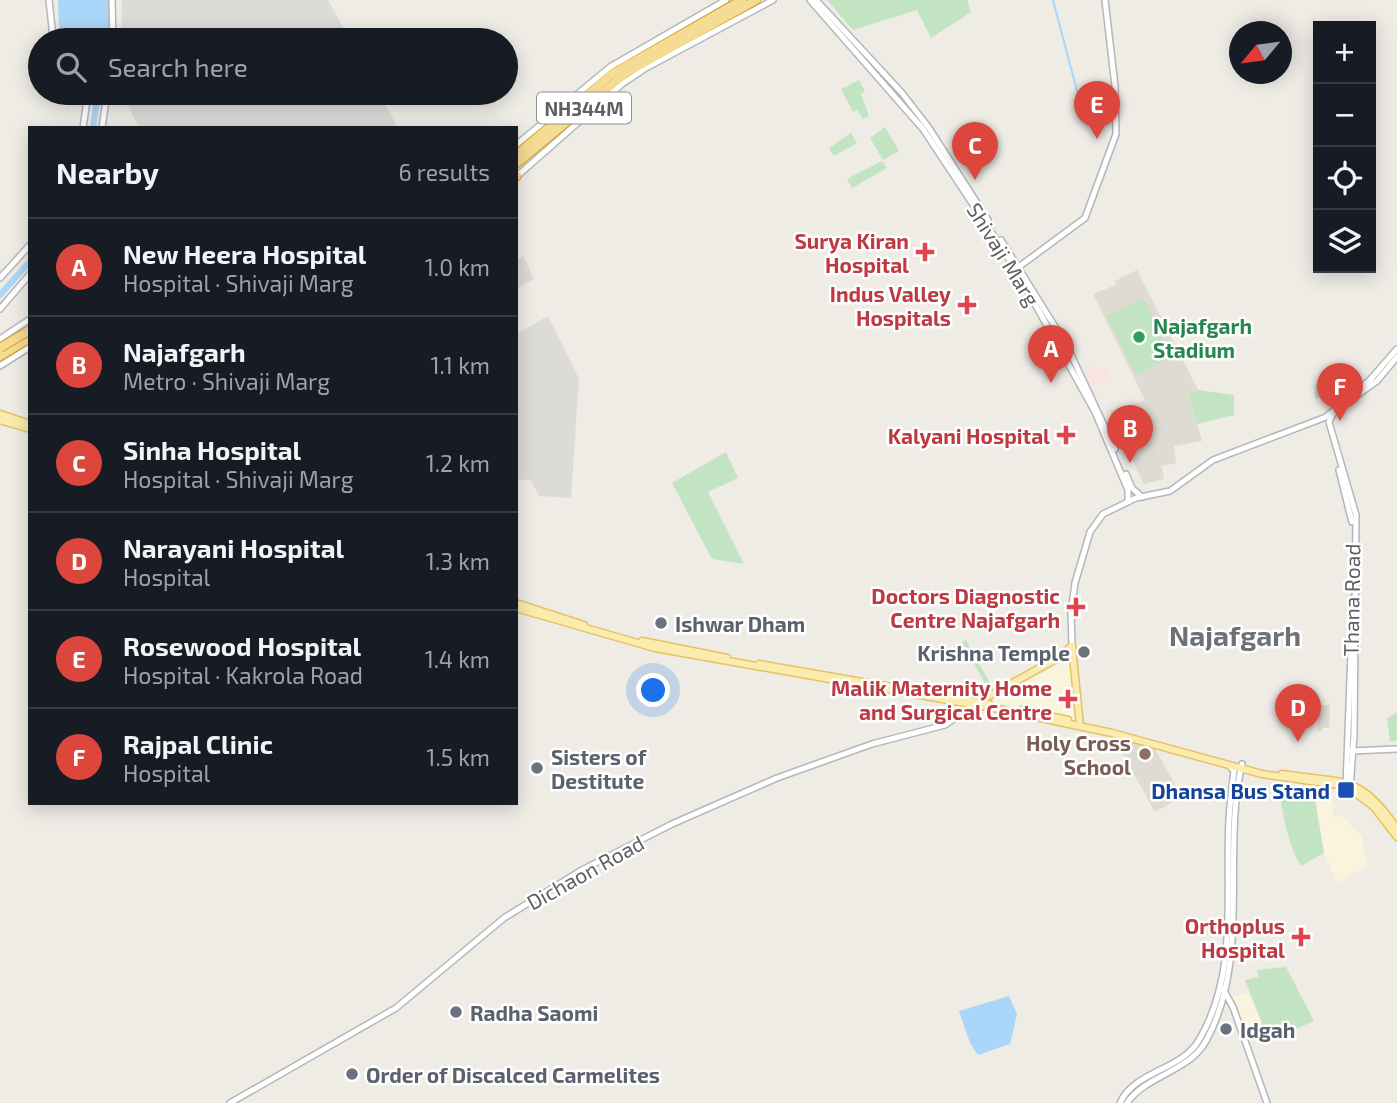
<!DOCTYPE html>
<html lang="en">
<head>
<meta charset="utf-8">
<style>
  :root { --surface:#171b24; --page:#20242c; --text:#f1f3f6; --muted:#9ea1a6; --line:#363941; --accent:#dd463c }
  body { margin:0; font-family:"Exo 2",sans-serif; background:var(--page); color:var(--text) }
  .controls { position:absolute; right:21px; top:21px; display:grid; overflow:hidden; border-radius:0px; box-shadow:0 4px 18px #0003 }
  .controls button { width:63px; height:63px; display:grid; place-items:center; padding:0; border:0; border-bottom:2px solid var(--line); background:var(--surface); color:var(--text); font:35px sans-serif }
  .compass { position:absolute; left:1229px; top:21px; width:63px; height:63px; border-radius:50%; background:var(--surface); box-shadow:0 4px 18px #0003; rotate:241deg }
  .you { position:absolute; left:654px; top:691px; width:24px; height:24px; margin:-18px; border:5px solid #fff; border-radius:50%; background:#1a73e8; box-shadow:0 0 0 10px #1a73e833 }
  .badge { display:grid; place-items:center; width:46px; height:46px; border-radius:50%; background:var(--accent); color:#fff; font-size:23px; font-weight:700 }
  .pin { position:absolute; translate:-50% -58px; filter:drop-shadow(0 2px 4px #0008) }
  .pin::after { content:''; position:absolute; top:37px; width:24px; height:21px; background:inherit; clip-path:polygon(0 0,100% 0,50% 100%) }
  .list { margin:0; padding:0; list-style:none }
  h2 { display:flex; justify-content:space-between; align-items:center; height:91px; margin:0; padding:0 28px; font-size:30px }
  h2 small { font-size:23px; font-weight:400; color:var(--muted) }
  .list li { display:grid; grid-template-columns:46px 1fr auto; gap:21px; align-items:center; box-sizing:border-box; height:98px; padding:0 28px; border-top:2px solid var(--line) }
  .list b { display:block; font-size:26px; white-space:nowrap }
  .list p { margin:0; font-size:23px; white-space:nowrap; color:var(--muted) }
  .list em { font-size:23px; font-style:normal; color:var(--muted) }
  .icon { flex:none; width:38px; height:38px; fill:none; stroke:currentColor; stroke-width:2; stroke-linecap:round; stroke-linejoin:round }
  .map { position:relative; flex:none; width:1397px; height:1103px; overflow:hidden }
  .search { position:absolute; background:var(--surface); box-shadow:0 4px 18px #0003; left:28px; top:28px; width:490px; height:77px; display:flex; align-items:center; gap:18px; box-sizing:border-box; padding:0 24px; border-radius:38px; color:var(--muted); font-size:26px }
  .panel { position:absolute; background:var(--surface); box-shadow:0 4px 18px #0003; left:28px; top:126px; width:490px; height:679px; border-radius:0px }
  .map>svg:first-child { display:block }
</style>
</head>
<body>
<div class="map">
<svg width="1397" height="1103" viewBox="0 0 1397 1103">
  <rect width="100%" height="100%" fill="#eeece5"/>
  <g fill="#fbf4dc">
    <polygon points="1071,658 1077,720 993,702 993,699"/>
    <polygon points="1314,788 1332,790 1333,817 1343,816 1362,837 1367,866 1337,883 1324,853"/>
    <polygon points="1248,993 1264,1028 1244,1036 1231,998"/>
  </g>
  <g fill="#dddbd7">
    <polygon points="122,0 328,0 350,40 121,40"/>
    <polygon points="122,93 379,93 398,128 139,128"/>
    <polygon points="523,256 534,279 516,289 516,260"/>
    <polygon points="548,316 579,379 571,498 539,496 530,479 516,481 516,334"/>
  </g>
  <g fill="#dedbd3">
    <polygon points="1137,270 1198,390 1189,393 1202,441 1174,446 1176,463 1162,466 1164,479 1144,484 1126,446 1120,448 1109,425 1115,422 1110,412 1145,400 1093,294 1116,285 1115,281"/>
    <polygon points="1318,705 1330,705 1329,728 1322,728 1322,731 1317,731"/>
    <polygon points="1113,736 1154,747 1182,797 1155,812"/>
  </g>
  <polygon fill="#f9e4e2" points="1090,365 1093,370 1106,367 1111,380 1093,386 1085,368"/>
  <g fill="#c3e4c3">
    <polygon points="827,0 967,0 971,12 931,38 917,10 853,30"/>
    <polygon points="859,80 865,91 861,94 869,116 863,119 857,110 853,112 841,89"/>
    <polygon points="885,127 899,151 883,160 870,138"/>
    <polygon points="851,133 857,143 834,156 829,148"/>
    <polygon points="882,161 887,168 852,188 847,179"/>
    <polygon points="1143,298 1172,357 1136,375 1107,316"/>
    <polygon points="1333,380 1342,383 1342,400 1338,403 1335,394 1329,398 1323,396 1315,399 1315,384 1329,384"/>
    <polygon points="1198,390 1234,395 1234,415 1197,424 1189,393"/>
    <polygon points="726,452 738,478 708,492 744,564 712,559 672,483"/>
    <polygon points="966,640 992,687 988,689 962,642"/>
    <polygon points="1397,713 1397,740 1390,742 1387,718"/>
    <path d="M1314,794L1324,853L1301,866C1287,841 1285,822 1280,797Z"/>
    <polygon points="1286,967 1314,1021 1291,1031 1286,1023 1264,1028 1245,980 1259,977 1257,970"/>
  </g>
  <g fill="#aad7f9">
    <polygon points="58,0 108,0 111,31 59,30"/>
    <polygon points="1009,996 1017,1014 1010,1044 978,1055 970,1043 959,1011"/>
  </g>
  <g fill="none" stroke-linecap="round" stroke-linejoin="round">
    <polyline stroke="#aad7f9" stroke-width="2" points="1053,0 1080,102"/>
    <g stroke="#aad7f9" stroke-width="6">
      <polyline points="104,21 104,40"/>
      <polyline points="93,128 98,93"/>
      <polyline points="0,295 30,261"/>
    </g>
    <defs>
      <g id="secondary">
        <polyline points="49,0 53,37 114,33"/>
        <polyline points="112,0 113,40"/>
        <polyline points="810,0 923,129 1015,268 1095,412 1128,490 1128,501"/>
        <polyline points="816,0 902,93 929,128 988,220"/>
        <polyline points="83,128 88,93"/>
        <polyline points="102,128 107,93"/>
        <polyline points="516,145 610,67 726,0"/>
        <polyline points="516,177 622,84 646,68 773,0"/>
        <polyline points="1001,240 1067,346 1115,449"/>
        <polyline points="1020,266 1085,218 1116,134 1115,86 1105,0"/>
        <polyline points="0,278 30,245"/>
        <polyline points="0,309 30,274"/>
        <polyline points="0,339 30,319"/>
        <polyline points="0,366 30,347"/>
        <polyline points="1339,470 1352,522"/>
        <polyline points="1126,474 1132,488 1142,497"/>
        <polyline points="1072,646 1071,612 1075,583 1090,532 1103,514 1136,498 1170,491 1213,460 1326,417 1370,380 1397,349"/>
        <polyline points="1351,751 1397,749"/>
        <polyline points="1346,786 1353,598"/>
        <polyline points="1350,788 1354,735 1356,515 1329,422 1334,412 1377,381 1397,357"/>
        <polyline points="1223,989 1233,1007 1267,1103"/>
        <polyline points="230,1103 396,1008 504,918 582,870 672,824 777,778 872,744 945,725 974,705"/>
        <path d="M1120,1103C1134,1071 1182,1070 1199,1040C1239,973 1225,893 1229,819C1230,803 1232,787 1234,771L1229,765"/>
        <path d="M1127,1103C1146,1075 1189,1072 1206,1041C1252,957 1221,854 1242,764"/>
      </g>
      <g id="primary">
        <polyline points="0,414 30,424"/>
        <polyline points="0,420 30,429"/>
        <polyline points="516,603 584,625"/>
        <polyline points="516,608 655,648 993,708 1112,733 1262,774 1346,786 1374,807 1397,837"/>
        <polyline points="642,641 727,658"/>
        <polyline points="1072,646 1080,726"/>
        <polyline points="759,664 989,704"/>
        <polyline points="978,702 1056,659 1072,646"/>
        <polyline points="1021,710 1068,720"/>
        <path d="M1282,774C1342,784 1359,772 1397,829"/>
      </g>
      <g id="highway">
        <polyline points="516,155 612,74 742,0"/>
        <polyline points="516,164 626,73 756,0"/>
        <polyline points="516,177 517,176"/>
        <polyline points="0,356 30,338"/>
      </g>
    </defs>
    <use href="#secondary" stroke="#b3b7bb" stroke-width="8"/>
    <use href="#primary" stroke="#e7c164" stroke-width="9"/>
    <use href="#highway" stroke="#e29e10" stroke-width="10"/>
    <use href="#secondary" stroke="#fff" stroke-width="5"/>
    <use href="#primary" stroke="#f9ecae" stroke-width="6"/>
    <use href="#highway" stroke="#f5dc94" stroke-width="8"/>
    <defs>
      <polyline id="highway-bridge" points="0,348 30,330"/>
    </defs>
    <use href="#highway-bridge" stroke="#e29e10" stroke-width="10" stroke-linecap="butt"/>
    <use href="#highway-bridge" stroke="#f5dc94" stroke-width="8"/>
  </g>
  <g fill="#e0444e" stroke="#fff" stroke-width="2.5">
    <path d="M921.5 241.5h7v7h7v7h-7v7h-7v-7h-7v-7h7z"/>
    <path d="M963.5 294.5h7v7h7v7h-7v7h-7v-7h-7v-7h7z"/>
    <path d="M1062.5 424.5h7v7h7v7h-7v7h-7v-7h-7v-7h7z"/>
    <path d="M1072.5 596.5h7v7h7v7h-7v7h-7v-7h-7v-7h7z"/>
    <path d="M1064.5 688.5h7v7h7v7h-7v7h-7v-7h-7v-7h7z"/>
    <path d="M1297.5 926.5h7v7h7v7h-7v7h-7v-7h-7v-7h7z"/>
  </g>
  <circle fill="#2e9e5b" stroke="#fff" stroke-width="2.5" cx="1139" cy="337" r="7"/>
  <g fill="#6b7280" stroke="#fff" stroke-width="2.5">
    <circle cx="661" cy="623" r="7"/>
    <circle cx="1084" cy="652" r="7"/>
    <circle cx="537" cy="768" r="7"/>
    <circle cx="456" cy="1012" r="7"/>
    <circle cx="1226" cy="1029" r="7"/>
    <circle cx="352" cy="1074" r="7"/>
  </g>
  <circle fill="#8d6e63" stroke="#fff" stroke-width="2.5" cx="1145" cy="754" r="7"/>
  <rect fill="#1a4fb4" stroke="#fff" stroke-width="2.5" x="1337" y="781" width="18" height="18" rx="3.5"/>
  <g text-anchor="middle" dominant-baseline="central" stroke-width="5" stroke-linejoin="round" paint-order="stroke">
    <rect fill="#fff" stroke="#8d9092" stroke-width="2" x="537" y="92.5" width="94" height="31" rx="5"/>
    <g font-size="19" font-weight="bold" fill="#5c6064">
      <text x="584" y="108">NH344M</text>
    </g>
    <g font-size="21" font-weight="bold" fill="#be3a42" stroke="#fff" text-anchor="end">
      <text x="909" y="240">Surya Kiran<tspan x="909" dy="24">Hospital</tspan></text>
      <text x="951" y="293">Indus Valley<tspan x="951" dy="24">Hospitals</tspan></text>
      <text x="1050" y="435">Kalyani Hospital</text>
      <text x="1060" y="595">Doctors Diagnostic<tspan x="1060" dy="24">Centre Najafgarh</tspan></text>
      <text x="1052" y="687">Malik Maternity Home<tspan x="1052" dy="24">and Surgical Centre</tspan></text>
      <text x="1285" y="925">Orthoplus<tspan x="1285" dy="24">Hospital</tspan></text>
    </g>
    <g font-size="21" fill="#5c6064" stroke="#fff">
      <text transform="translate(1004 254) rotate(58)">Shivaji Marg</text>
      <text transform="translate(1351 600) rotate(-89)">Thana Road</text>
      <text transform="translate(585 872) rotate(-29)">Dichaon Road</text>
    </g>
    <g font-size="21" font-weight="bold" fill="#27864d" stroke="#fff" text-anchor="start">
      <text x="1153" y="325">Najafgarh<tspan x="1153" dy="24">Stadium</tspan></text>
    </g>
    <g font-size="21" font-weight="bold" fill="#5b616d" stroke="#fff" text-anchor="start">
      <text x="675" y="623">Ishwar Dham</text>
      <text x="1070" y="652" text-anchor="end">Krishna Temple</text>
      <text x="551" y="756">Sisters of<tspan x="551" dy="24">Destitute</tspan></text>
      <text x="470" y="1012">Radha Saomi</text>
      <text x="1240" y="1029">Idgah</text>
      <text x="366" y="1074">Order of Discalced Carmelites</text>
    </g>
    <g font-size="21" font-weight="bold" fill="#785e54" stroke="#fff" text-anchor="end">
      <text x="1131" y="742">Holy Cross<tspan x="1131" dy="24">School</tspan></text>
    </g>
    <g font-size="21" font-weight="bold" fill="#164399" stroke="#fff" text-anchor="end">
      <text x="1330" y="790">Dhansa Bus Stand</text>
    </g>
    <g font-size="28" font-weight="bold" fill="#6e7276" stroke="#fff">
      <text x="1235" y="635">Najafgarh</text>
    </g>
  </g>
</svg>
<div class="controls">
<button>+</button>
<button>−</button>
<button><svg class="icon" aria-label="locate" viewBox="0 0 24 24"><circle cx="12" cy="12" r="6"/><path d="M12 2v4M12 18v4M2 12h4M18 12h4"/></svg></button>
<button><svg class="icon" aria-label="layers" viewBox="0 0 24 24"><path d="M12 4l9 5-9 5-9-5zM3 14l9 5 9-5"/></svg></button>
</div>
<svg class="compass" viewBox="-18 -18 36 36"><path d="M0-13l5 13h-10z" fill="#e53935"/><path d="M0 13l5-13h-10z" fill="#9ea1a6"/></svg>
<div class="you"></div>
<div class="pin badge" style="left:1051px;top:383px">A</div>
<div class="pin badge" style="left:1130px;top:463px">B</div>
<div class="pin badge" style="left:975px;top:180px">C</div>
<div class="pin badge" style="left:1298px;top:742px">D</div>
<div class="pin badge" style="left:1097px;top:139px">E</div>
<div class="pin badge" style="left:1340px;top:421px">F</div>
<div class="search"><svg class="icon" aria-label="search" viewBox="0 0 24 24"><circle cx="10" cy="10" r="6"/><path d="M15 15l6 6"/></svg>Search here</div>
<section class="panel">
<h2>Nearby<small>6 results</small></h2>
<ul class="list">
<li><span class="badge">A</span><div><b>New Heera Hospital</b><p>Hospital · Shivaji Marg</p></div><em>1.0 km</em></li>
<li><span class="badge">B</span><div><b>Najafgarh</b><p>Metro · Shivaji Marg</p></div><em>1.1 km</em></li>
<li><span class="badge">C</span><div><b>Sinha Hospital</b><p>Hospital · Shivaji Marg</p></div><em>1.2 km</em></li>
<li><span class="badge">D</span><div><b>Narayani Hospital</b><p>Hospital</p></div><em>1.3 km</em></li>
<li><span class="badge">E</span><div><b>Rosewood Hospital</b><p>Hospital · Kakrola Road</p></div><em>1.4 km</em></li>
<li><span class="badge">F</span><div><b>Rajpal Clinic</b><p>Hospital</p></div><em>1.5 km</em></li>
</ul>
</section>
</div>
</body>
</html>
